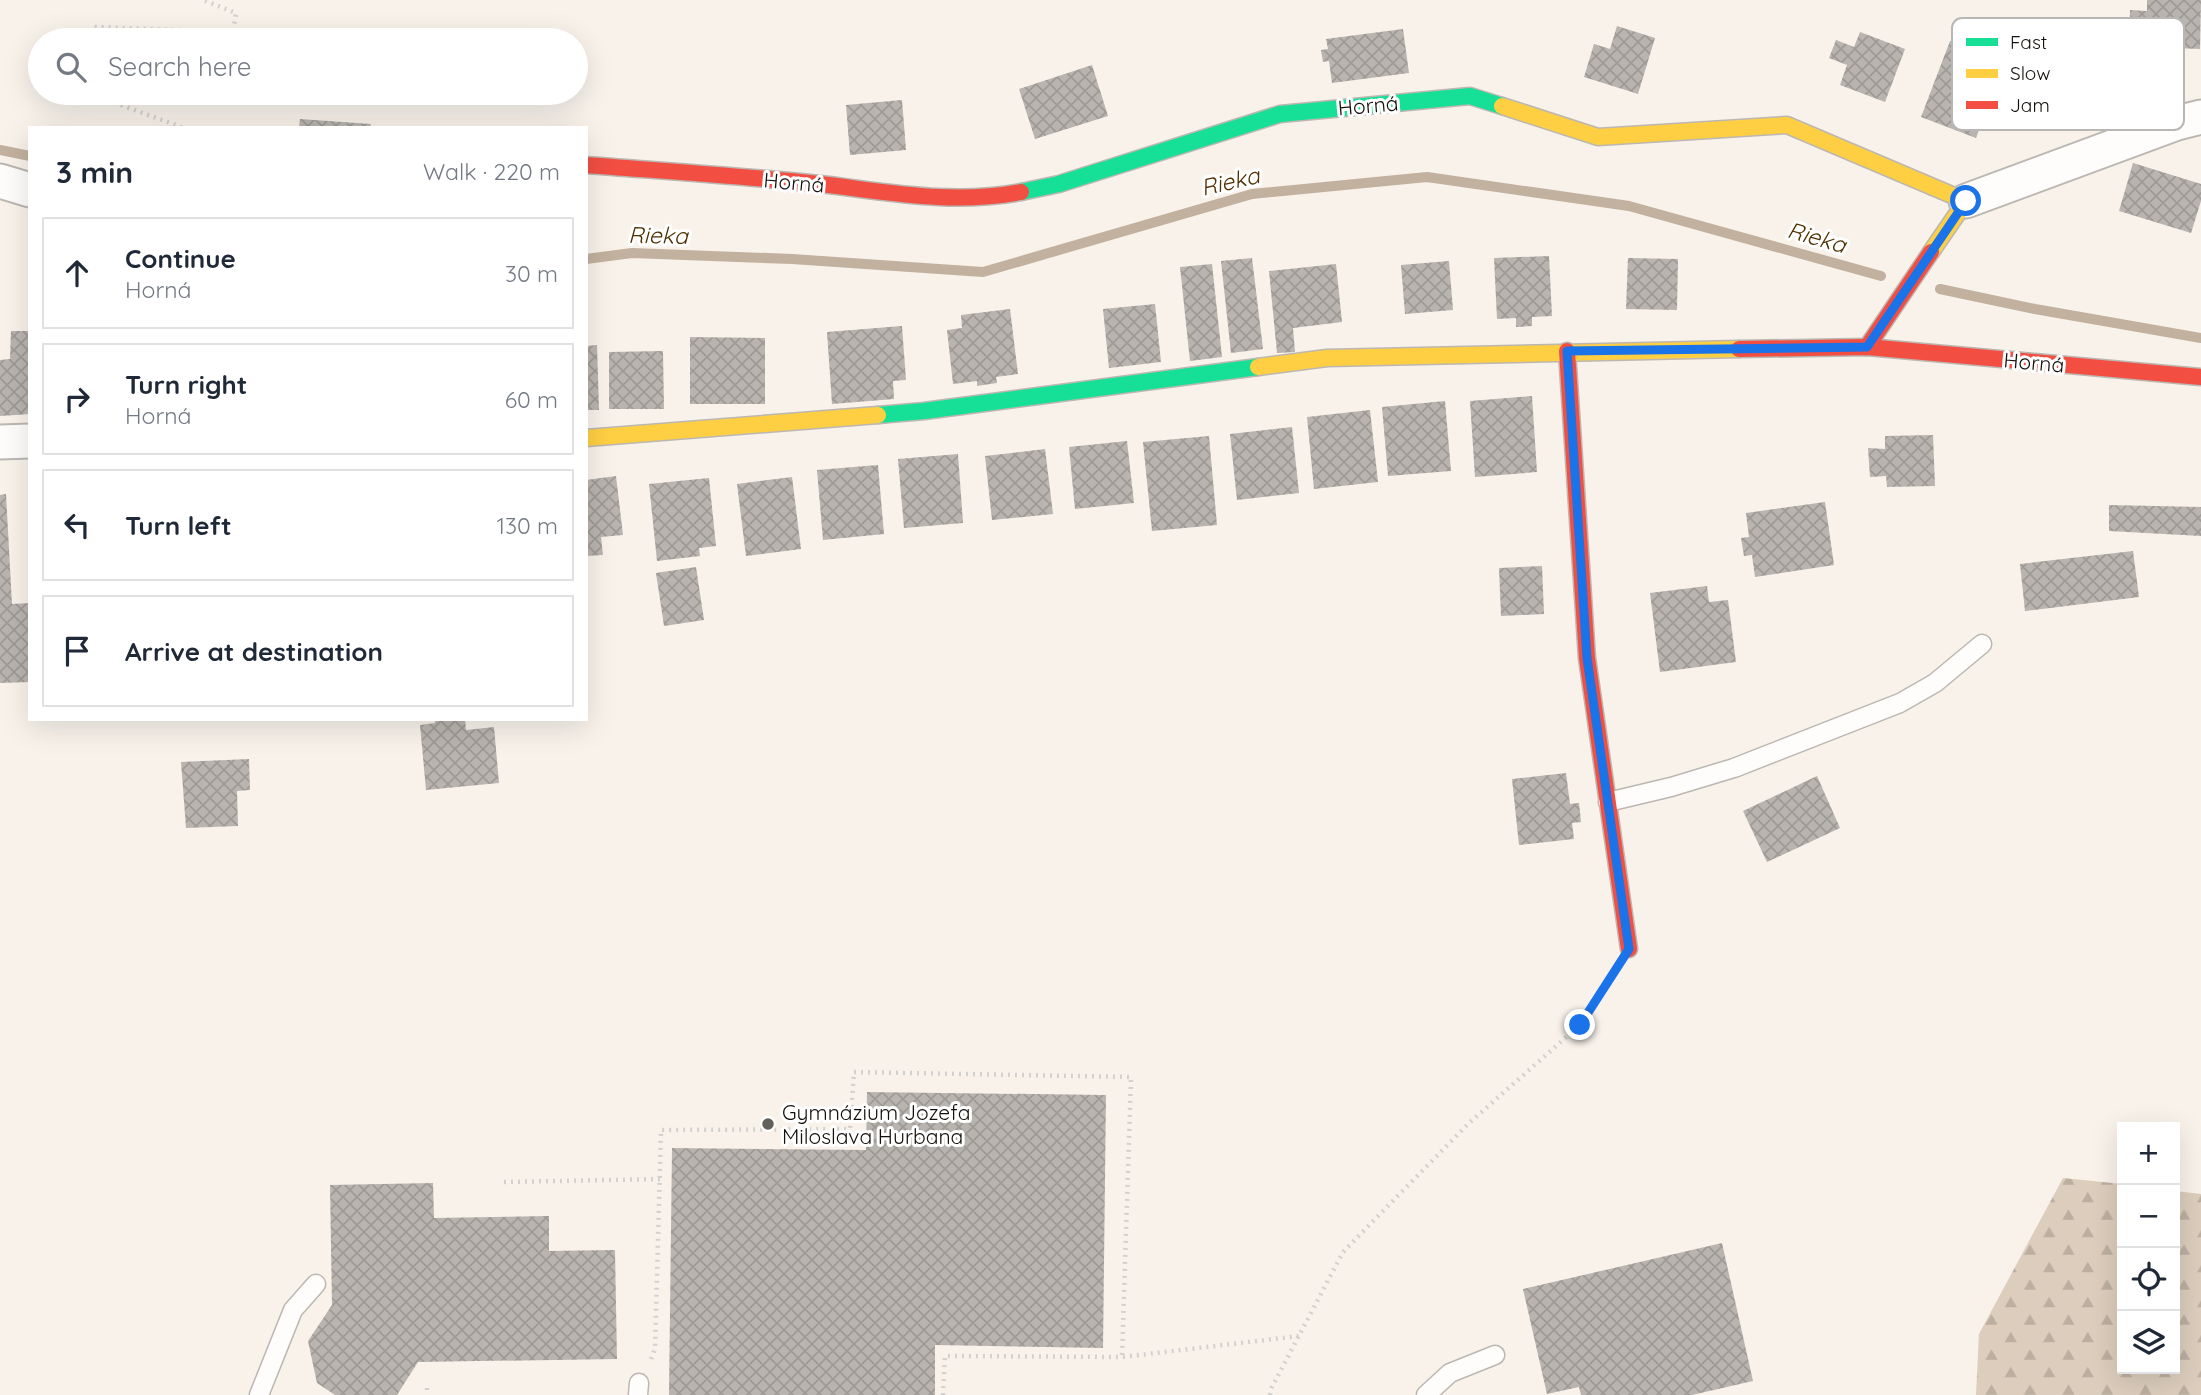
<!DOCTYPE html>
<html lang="en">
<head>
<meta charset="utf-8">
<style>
  :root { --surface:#fff; --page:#f6f6f7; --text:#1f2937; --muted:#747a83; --line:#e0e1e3 }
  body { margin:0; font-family:Quicksand,sans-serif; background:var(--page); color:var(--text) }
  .controls { position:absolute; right:21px; bottom:21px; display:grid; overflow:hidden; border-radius:0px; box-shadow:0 7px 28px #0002 }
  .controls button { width:63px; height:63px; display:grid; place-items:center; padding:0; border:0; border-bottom:2px solid var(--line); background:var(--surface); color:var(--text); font:35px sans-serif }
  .stop { position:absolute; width:21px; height:21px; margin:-16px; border:5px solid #1a73e8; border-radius:50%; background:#fff }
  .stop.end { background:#1a73e8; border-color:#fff; box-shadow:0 2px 7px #0008 }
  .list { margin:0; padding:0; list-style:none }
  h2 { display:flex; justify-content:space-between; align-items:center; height:91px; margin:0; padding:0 28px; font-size:30px }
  h2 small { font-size:23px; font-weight:400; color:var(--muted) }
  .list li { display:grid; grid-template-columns:46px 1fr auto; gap:21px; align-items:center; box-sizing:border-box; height:112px; margin:0 14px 14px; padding:0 14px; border:2px solid var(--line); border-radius:0px }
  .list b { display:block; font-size:26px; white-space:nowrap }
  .list p { margin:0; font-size:23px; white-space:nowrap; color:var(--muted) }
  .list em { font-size:23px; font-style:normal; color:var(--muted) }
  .icon { flex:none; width:38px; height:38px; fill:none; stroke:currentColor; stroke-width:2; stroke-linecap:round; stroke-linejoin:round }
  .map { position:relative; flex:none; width:2201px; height:1395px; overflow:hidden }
  .search { position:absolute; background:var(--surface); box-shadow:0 7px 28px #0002; left:28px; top:28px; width:560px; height:77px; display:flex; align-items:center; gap:18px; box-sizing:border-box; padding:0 24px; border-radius:38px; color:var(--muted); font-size:26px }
  .panel { position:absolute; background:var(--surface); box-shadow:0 7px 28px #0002; left:28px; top:126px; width:560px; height:595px; border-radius:0px }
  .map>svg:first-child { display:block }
</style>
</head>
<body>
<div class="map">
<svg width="2201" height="1395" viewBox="0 0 2201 1395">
  <defs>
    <pattern id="forest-firs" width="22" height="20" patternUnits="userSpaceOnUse" patternTransform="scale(1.75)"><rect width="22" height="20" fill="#dccdbc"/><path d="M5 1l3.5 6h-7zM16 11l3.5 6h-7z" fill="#bcafa0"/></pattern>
    <pattern id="building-cross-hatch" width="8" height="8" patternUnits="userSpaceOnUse" patternTransform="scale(1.75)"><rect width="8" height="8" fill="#b9b4af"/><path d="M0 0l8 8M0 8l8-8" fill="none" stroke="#9e9a95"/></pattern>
  </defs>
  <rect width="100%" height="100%" fill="#f8f2eb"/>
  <polygon fill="url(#forest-firs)" points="2063,1178 2122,1184 2122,1369 2175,1369 2175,1191 2201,1194 2201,1395 1976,1395 1979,1334"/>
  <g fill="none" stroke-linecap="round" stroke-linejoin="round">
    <g stroke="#c2b19e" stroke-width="10">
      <polyline points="0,150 30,156"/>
      <polyline points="586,259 632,253 792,259 983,272 1252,194 1427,177 1629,206 1881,276"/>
      <polyline points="1940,289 2035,309 2201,338"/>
    </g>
  </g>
  <g fill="url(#building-cross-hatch)">
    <polygon points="2147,0 2201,0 2200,49 2147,47 2147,57 2129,57 2130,10 2147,11"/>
    <polygon points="1617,26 1655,38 1638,94 1584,77 1594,44 1610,49"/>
    <polygon points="1403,29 1409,73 1332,83 1329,61 1323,62 1321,50 1328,49 1326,39"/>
    <polygon points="1860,32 1905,49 1885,102 1840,85 1847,65 1829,58 1836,40 1854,47"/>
    <polygon points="1950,41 2027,46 2024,77 1999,76 1976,138 1921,117"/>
    <polygon points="1092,65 1108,116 1035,139 1019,89"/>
    <polygon points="902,100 906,150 850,155 846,105"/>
    <polygon points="300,119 371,124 370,128 299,128"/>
    <polygon points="2133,163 2201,184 2201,201 2191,233 2119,211"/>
    <polygon points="1549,256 1552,316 1532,317 1532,326 1516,327 1516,318 1497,319 1494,258"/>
    <polygon points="1252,258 1263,349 1231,353 1221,261"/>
    <polygon points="1628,258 1678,259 1677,310 1626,309"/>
    <polygon points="1449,261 1453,310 1405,314 1401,265"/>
    <polygon points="1212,264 1222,357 1190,361 1180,267"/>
    <polygon points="1336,264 1342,322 1293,328 1295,352 1277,353 1269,271"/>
    <polygon points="1155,304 1161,362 1109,368 1103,309"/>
    <polygon points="1010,309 1018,374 996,377 997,383 977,386 977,381 953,384 947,330 962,328 961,315"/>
    <polygon points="902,326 906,380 893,381 894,399 832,404 827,332"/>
    <polygon points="11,331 30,331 30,414 0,416 0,360 10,359"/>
    <polygon points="690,337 765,338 765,404 690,404"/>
    <polygon points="597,345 599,410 586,410 586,346"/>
    <polygon points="663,351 664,409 609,409 609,352"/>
    <polygon points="1532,396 1537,472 1475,477 1470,401"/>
    <polygon points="1445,401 1451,471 1388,476 1382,407"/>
    <polygon points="1370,410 1378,482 1314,489 1307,417"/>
    <polygon points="1292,427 1299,493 1237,500 1230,434"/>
    <polygon points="1933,435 1935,486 1887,487 1886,476 1870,477 1868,448 1885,449 1885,436"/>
    <polygon points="1209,436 1217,525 1152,531 1143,442"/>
    <polygon points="1127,441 1134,503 1075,509 1069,447"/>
    <polygon points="1045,449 1053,514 992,520 985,456"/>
    <polygon points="958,454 963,523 904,528 898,459"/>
    <polygon points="878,465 884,534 823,540 817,470"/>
    <polygon points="616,476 623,535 601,537 603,555 586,556 586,480"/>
    <polygon points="792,477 801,549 746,556 737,484"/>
    <polygon points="709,478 716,546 699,548 700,556 657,561 649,484"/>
    <polygon points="6,494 12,604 30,603 30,682 0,683 0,495"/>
    <polygon points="1825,502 1834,565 1755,577 1752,555 1744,556 1741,538 1749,537 1746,513"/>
    <polygon points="2109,505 2201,507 2201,536 2109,531"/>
    <polygon points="2133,551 2139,597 2025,611 2020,564"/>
    <polygon points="1542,566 1544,614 1501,616 1499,568"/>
    <polygon points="696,567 704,620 664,626 656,573"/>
    <polygon points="1707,586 1709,602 1728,600 1736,662 1660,672 1650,593"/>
    <polygon points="435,719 465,719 466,730 494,727 499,783 426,790 420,725 435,723"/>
    <polygon points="249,759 250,790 237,791 238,826 186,828 181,762"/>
    <polygon points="1566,773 1570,804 1579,803 1581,822 1572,823 1574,839 1519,845 1512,779"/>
    <polygon points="1817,776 1840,828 1767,862 1743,811"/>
    <polygon points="867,1092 1106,1095 1103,1348 935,1345 935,1395 669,1395 672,1148 866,1150"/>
    <polygon points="433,1183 434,1218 549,1216 549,1251 615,1250 617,1359 418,1362 397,1395 335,1395 317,1383 308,1341 332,1305 330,1185"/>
    <polygon points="1722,1243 1753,1381 1692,1395 1581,1395 1579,1387 1547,1394 1523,1289"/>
  </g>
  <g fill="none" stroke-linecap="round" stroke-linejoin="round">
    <defs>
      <g id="lane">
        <polyline points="1608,802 1671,787 1734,768 1900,703 1935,683 1982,644"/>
        <polyline points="259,1395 293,1310 316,1284"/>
        <polyline points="638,1395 639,1383"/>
        <polyline points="1426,1395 1450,1373 1495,1355"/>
      </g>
      <g id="street">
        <polyline points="0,181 30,190"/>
        <polyline points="1966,201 2177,123 2201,117"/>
        <polyline points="0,442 30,441"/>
      </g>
      <g id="fast">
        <polyline points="1021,192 1059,184 1280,114 1470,96 1502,106"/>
        <polyline points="878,415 924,411 1258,367"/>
      </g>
      <g id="slow">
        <polyline points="1502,106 1598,137 1787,125 1966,201 1931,252"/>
        <polyline points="1258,367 1327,358 1739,349"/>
        <polyline points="586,438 878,415"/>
      </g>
      <g id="jam">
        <path d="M586,165C664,171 742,176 820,184C889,192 952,205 1021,192"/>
        <polyline points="1867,347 1931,252"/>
        <polyline points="1739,349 1867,347 2201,377"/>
        <polyline points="1567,351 1587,658 1629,949"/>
      </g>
    </defs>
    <use href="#lane" stroke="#bcb7b1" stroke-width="21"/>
    <use href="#street" stroke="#bcb7b1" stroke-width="37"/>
    <use href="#fast" stroke="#bcb7b1" stroke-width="19"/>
    <use href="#slow" stroke="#bcb7b1" stroke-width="19"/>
    <use href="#jam" stroke="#bcb7b1" stroke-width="19"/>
    <g stroke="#d3d1cf" stroke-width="4.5" stroke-dasharray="2 5" stroke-linecap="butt">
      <polyline points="91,40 94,27 233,32 236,13 203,0"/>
      <polyline points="88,93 184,128"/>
      <polyline points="504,1182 660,1179"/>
      <polyline points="651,1359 655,1349 661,1130 850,1129 854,1072 1131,1077 1122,1357"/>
      <polyline points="427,1388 427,1395"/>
      <polyline points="943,1395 945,1356 1122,1357 1299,1336"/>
      <polyline points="1270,1395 1272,1387 1343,1252 1468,1124 1580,1025 1610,979"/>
    </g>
    <use href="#lane" stroke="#fefdfc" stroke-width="18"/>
    <use href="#street" stroke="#fefdfc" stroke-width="33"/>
    <use href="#fast" stroke="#16e098" stroke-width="16"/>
    <use href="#slow" stroke="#ffcf43" stroke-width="16"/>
    <use href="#jam" stroke="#f24e42" stroke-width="16"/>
  </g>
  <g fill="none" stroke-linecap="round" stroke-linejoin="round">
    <polyline stroke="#1a73e8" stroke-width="9" points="1580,1025 1629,949 1587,658 1567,351 1867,347 1966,201"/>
  </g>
  <circle fill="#645f5a" stroke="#fff" stroke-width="2.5" cx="768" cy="1124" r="7"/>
  <g text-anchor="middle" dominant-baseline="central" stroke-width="6" stroke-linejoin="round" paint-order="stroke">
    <g font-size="21" fill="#14100c" stroke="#fff">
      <text transform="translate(1368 105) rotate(-5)">Horná</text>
      <text transform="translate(794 182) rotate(5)">Horná</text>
      <text transform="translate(2034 362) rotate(5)">Horná</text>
    </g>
    <g font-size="21" fill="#14100c" stroke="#fff" text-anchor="start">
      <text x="782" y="1112">Gymnázium Jozefa<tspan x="782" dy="24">Miloslava Hurbana</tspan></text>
    </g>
    <g font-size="23" font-style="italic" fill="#502f01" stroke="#fff">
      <text transform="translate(1230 181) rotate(-13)">Rieka</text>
      <text transform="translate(658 235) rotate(1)">Rieka</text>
      <text transform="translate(1817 237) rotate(16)">Rieka</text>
    </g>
  </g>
  <rect x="1952" y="18" width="232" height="112" rx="10" fill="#fff" stroke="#b8b7b6" stroke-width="2"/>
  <rect x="1966" y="38" width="32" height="8" fill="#16e098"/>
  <rect x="1966" y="69" width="32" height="9" fill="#ffcf43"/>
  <rect x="1966" y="101" width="32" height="8" fill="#f24e42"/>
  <g font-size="19" fill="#14100c">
    <text x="2010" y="49">Fast</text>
    <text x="2010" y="80">Slow</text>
    <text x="2010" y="112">Jam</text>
  </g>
</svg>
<div class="controls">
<button>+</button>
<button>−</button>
<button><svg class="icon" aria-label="locate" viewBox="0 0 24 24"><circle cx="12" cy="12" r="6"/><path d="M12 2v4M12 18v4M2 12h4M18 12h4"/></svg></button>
<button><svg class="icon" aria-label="layers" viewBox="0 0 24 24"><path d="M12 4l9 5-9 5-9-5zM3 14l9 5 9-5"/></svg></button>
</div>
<div class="stop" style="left:1966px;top:201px"></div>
<div class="stop end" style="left:1580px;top:1025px"></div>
<div class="search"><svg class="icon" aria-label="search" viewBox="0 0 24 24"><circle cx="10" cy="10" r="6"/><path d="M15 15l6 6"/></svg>Search here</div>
<section class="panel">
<h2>3 min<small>Walk · 220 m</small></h2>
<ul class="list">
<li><svg class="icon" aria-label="ahead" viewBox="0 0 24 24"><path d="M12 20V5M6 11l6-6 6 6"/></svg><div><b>Continue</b><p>Horná</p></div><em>30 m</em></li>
<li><svg class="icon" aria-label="right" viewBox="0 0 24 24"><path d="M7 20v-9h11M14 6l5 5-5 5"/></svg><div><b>Turn right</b><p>Horná</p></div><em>60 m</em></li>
<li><svg class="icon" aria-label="left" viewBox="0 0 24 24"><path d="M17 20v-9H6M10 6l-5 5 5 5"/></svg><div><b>Turn left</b></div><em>130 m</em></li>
<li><svg class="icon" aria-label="arrive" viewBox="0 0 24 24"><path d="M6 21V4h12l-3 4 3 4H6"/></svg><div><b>Arrive at destination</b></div></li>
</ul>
</section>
</div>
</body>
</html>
